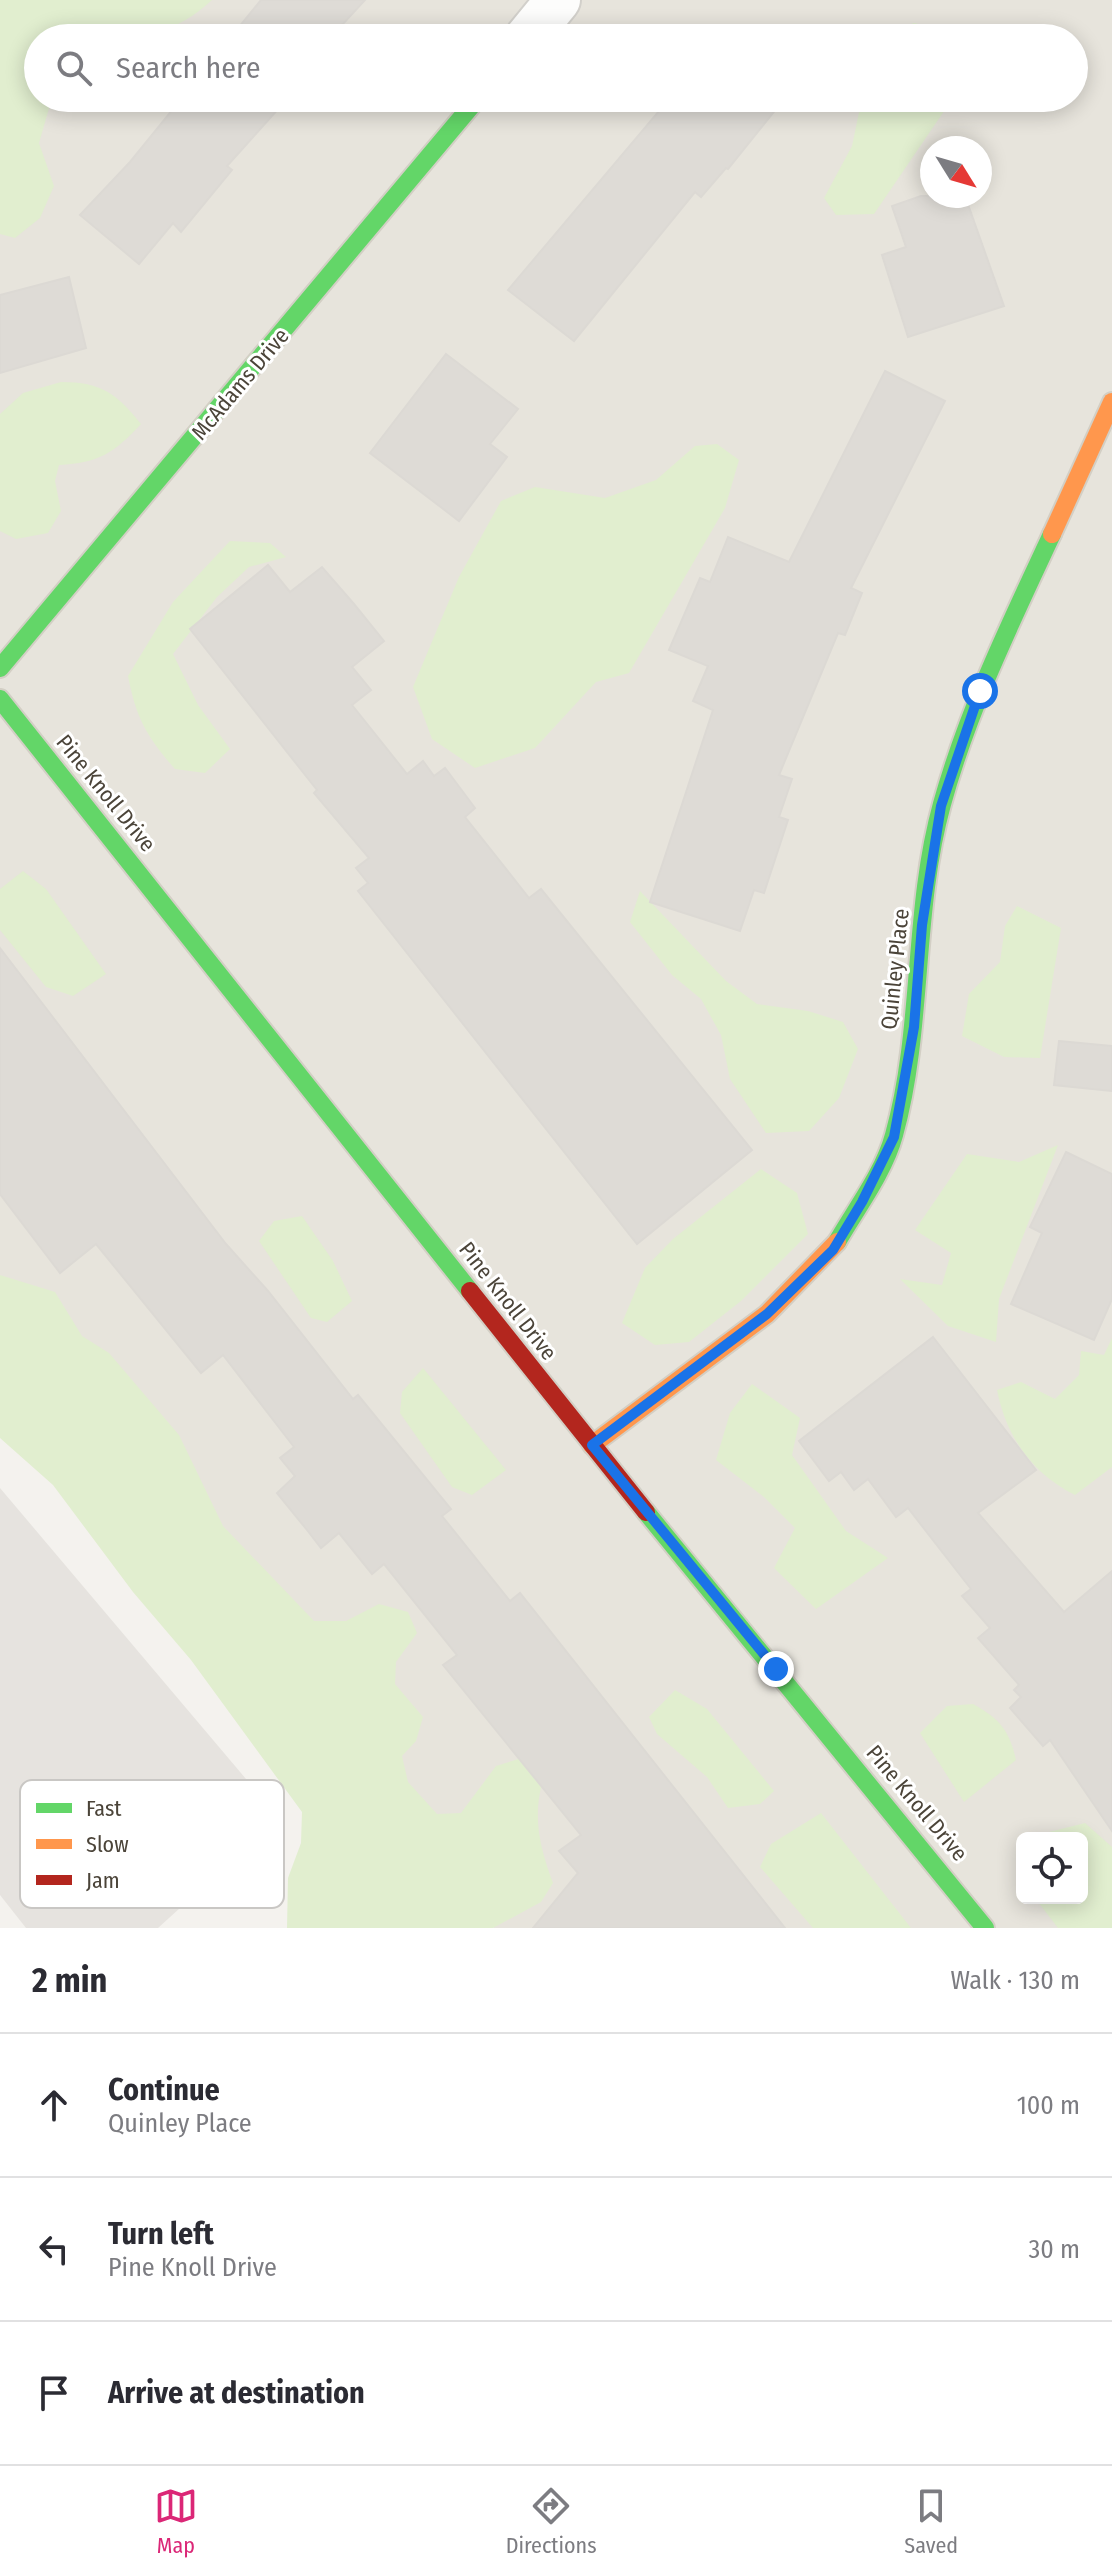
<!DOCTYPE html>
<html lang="en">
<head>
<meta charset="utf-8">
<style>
  :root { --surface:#fff; --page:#f2f2f3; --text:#2b2b33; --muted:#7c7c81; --line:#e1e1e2; --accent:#db2777 }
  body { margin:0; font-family:"Fira Sans Condensed",sans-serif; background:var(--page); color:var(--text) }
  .controls { position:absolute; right:24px; bottom:24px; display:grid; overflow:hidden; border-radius:12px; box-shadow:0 4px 20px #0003 }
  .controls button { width:72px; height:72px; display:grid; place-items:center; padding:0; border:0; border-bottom:2px solid var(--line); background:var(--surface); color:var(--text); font:40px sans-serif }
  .compass { position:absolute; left:920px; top:136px; width:72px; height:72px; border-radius:50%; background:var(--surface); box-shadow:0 4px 20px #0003; rotate:127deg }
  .stop { position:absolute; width:24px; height:24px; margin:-18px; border:6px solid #1a73e8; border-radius:50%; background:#fff }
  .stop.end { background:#1a73e8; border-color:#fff; box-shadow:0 2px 8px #0008 }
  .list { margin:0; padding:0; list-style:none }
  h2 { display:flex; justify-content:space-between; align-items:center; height:104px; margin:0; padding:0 32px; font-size:34px }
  h2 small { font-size:26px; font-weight:400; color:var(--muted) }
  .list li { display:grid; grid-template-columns:52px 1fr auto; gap:24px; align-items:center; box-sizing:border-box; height:144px; padding:0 32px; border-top:2px solid var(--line) }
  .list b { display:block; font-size:30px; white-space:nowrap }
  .list p { margin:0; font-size:26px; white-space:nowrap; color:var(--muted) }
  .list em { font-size:26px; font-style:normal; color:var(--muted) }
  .icon { flex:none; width:44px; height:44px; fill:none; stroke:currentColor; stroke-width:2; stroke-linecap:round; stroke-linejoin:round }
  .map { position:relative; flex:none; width:1112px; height:1928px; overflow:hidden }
  .search { position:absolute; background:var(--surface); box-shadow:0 4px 20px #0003; left:24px; right:24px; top:24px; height:88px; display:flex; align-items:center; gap:20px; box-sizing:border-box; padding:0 28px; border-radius:44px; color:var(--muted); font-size:30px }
  .sheet { height:536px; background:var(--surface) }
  nav { display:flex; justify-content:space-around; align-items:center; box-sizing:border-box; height:112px; border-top:2px solid var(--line); background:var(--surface); font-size:22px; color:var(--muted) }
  nav a { display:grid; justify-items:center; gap:4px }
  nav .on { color:var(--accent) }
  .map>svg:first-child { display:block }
</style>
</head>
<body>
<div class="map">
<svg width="1112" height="1928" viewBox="0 0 1112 1928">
  <rect width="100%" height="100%" fill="#f4f2ee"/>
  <path fill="#e7e4dc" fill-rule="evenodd" d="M0,0H1112V1928H494L0,1322ZM38,38H1074V98H38ZM932,148H980V196H932ZM1022,1838H1082V1898H1022Z"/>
  <g fill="#e1eecf">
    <path d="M0,0H212C158,50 106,38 38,38V98H52L39,143L54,186L40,218L15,238L0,234Z"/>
    <polygon points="914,23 980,38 875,38"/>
    <polygon points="862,98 953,98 874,214 836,215 824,198 852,146"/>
    <path d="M61,382C102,382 117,394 141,424C114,453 99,463 59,465L55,481L61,511L48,533L16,539L0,531V414L23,393Z"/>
    <polygon points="717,444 739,460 725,508 629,673 596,682 535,748 475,768 432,739 413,687 459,577 501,501 535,487 605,498 656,480 695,446"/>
    <path d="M230,541L270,543L286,557L249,567L217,597L173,654L198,705L230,749L205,773L175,769C147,737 136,718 128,676L173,602Z"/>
    <polygon points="23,871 46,889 106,974 73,996 46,987 0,930 0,889"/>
    <polygon points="640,891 726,981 757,1004 808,1011 843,1022 858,1049 839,1098 809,1131 766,1133 730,1079 721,1035 701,999 672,975 630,922"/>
    <polygon points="1017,906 1061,928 1040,1058 1004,1057 962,1036 969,994 1000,962 1005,926"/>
    <polygon points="1058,1145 999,1299 996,1342 948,1326 900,1279 942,1285 951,1253 915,1230 967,1154 1019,1162"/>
    <polygon points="761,1169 797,1193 808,1234 741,1301 689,1342 655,1345 622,1323 645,1268 673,1239"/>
    <polygon points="302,1216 333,1261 352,1301 327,1322 311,1318 259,1241 274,1221"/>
    <path d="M0,1275L55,1292L82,1336L109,1353L179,1435L223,1526L314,1621H346L379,1604L408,1612L417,1633L396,1662L395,1684L423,1717L416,1741L402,1756L408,1782L437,1814L461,1813L496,1766L528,1756L543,1780C532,1817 540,1848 553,1883L541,1902L493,1928H287L288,1878L301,1843L302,1812L191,1660L133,1592L53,1485L0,1438Z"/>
    <path d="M1112,1338V1467L1075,1495C1032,1474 1006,1436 997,1390L1021,1382L1055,1399L1079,1375L1081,1351L1104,1355Z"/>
    <polygon points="423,1368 506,1470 472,1495 452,1487 400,1413 402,1392"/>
    <polygon points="752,1384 800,1418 792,1455 846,1531 888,1558 816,1609 774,1568 795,1528 764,1497 716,1460 730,1413"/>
    <polygon points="675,1690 707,1709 774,1791 760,1804 728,1808 707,1777 657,1734 649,1717"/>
    <path d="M973,1704C1000,1719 1009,1730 1016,1760L964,1802L920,1733L947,1706Z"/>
    <polygon points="821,1813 911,1928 813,1928 760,1867 771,1844"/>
    <polygon points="1085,1823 1112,1847 1112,1928 1058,1928 1035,1898 1082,1898 1082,1838 1045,1838 1049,1832"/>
  </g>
  <polygon fill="#e6e3df" points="0,1488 279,1818 158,1928 26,1928 0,1895"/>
  <g fill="#dedbd6" stroke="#dcd9d4" stroke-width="2">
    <polygon points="261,0 365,0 330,38 230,38"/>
    <polygon points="182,98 288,98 227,166 232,170 181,232 173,223 139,264 80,215 130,162"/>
    <polygon points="670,98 785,98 728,169 726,168 701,197 695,192 574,341 508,290"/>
    <polygon points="921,196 965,196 1004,306 908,337 882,255 906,247 892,206"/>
    <polygon points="69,277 86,348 0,373 0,295"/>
    <polygon points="446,354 518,409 490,444 507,457 459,521 370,453"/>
    <polygon points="885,371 945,401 851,588 862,593 845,635 838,633 779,775 792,779 779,817 788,820 764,893 754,890 740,931 650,902 713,710 693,701 708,666 669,650 700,578 710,582 728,537 789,562"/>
    <polygon points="268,565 290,592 322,567 354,604 384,641 352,667 371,690 352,705 407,774 423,761 434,776 445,768 475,808 465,817 529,898 541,889 752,1150 637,1244 358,891 368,883 356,868 369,858 314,793 317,790 190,629"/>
    <polygon points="0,948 226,1244 268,1291 353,1399 358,1395 451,1509 442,1516 510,1601 520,1593 785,1928 533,1928 578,1873 559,1851 581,1835 443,1665 457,1655 384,1564 372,1574 339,1533 321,1548 307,1530 277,1493 295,1476 280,1458 294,1447 223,1355 201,1373 96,1244 60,1273 0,1194"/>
    <polygon points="1059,1041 1112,1046 1112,1091 1054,1085"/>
    <polygon points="1066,1152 1112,1174 1112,1299 1094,1340 1011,1304 1042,1233 1030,1227"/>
    <polygon points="933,1337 1036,1470 978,1513 1064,1612 1112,1571 1112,1831 1050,1740 1043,1746 1010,1708 1021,1697 1014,1690 1019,1685 978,1638 990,1628 962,1596 971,1589 908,1508 896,1517 868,1479 854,1490 841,1472 829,1481 799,1441"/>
  </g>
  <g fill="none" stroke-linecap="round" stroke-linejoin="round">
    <defs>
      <polyline id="street" points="527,38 558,0"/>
      <g id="fast">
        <polyline points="0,668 478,98"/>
        <polyline points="0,699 470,1291"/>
        <path d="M837,1242C856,1209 884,1172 894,1135C924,1027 912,912 942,804C968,710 1011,622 1052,534"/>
        <polyline points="646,1512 985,1928"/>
      </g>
      <g id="slow">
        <polyline points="1052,534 1112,402"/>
        <polyline points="592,1445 767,1314 837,1242"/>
      </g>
      <polyline id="jam" points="470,1291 646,1512"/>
    </defs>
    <use href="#street" stroke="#d2d0cb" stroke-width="48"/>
    <use href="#fast" stroke="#d3cfc5" stroke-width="22"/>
    <use href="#slow" stroke="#d3cfc5" stroke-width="22"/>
    <use href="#jam" stroke="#d3cfc5" stroke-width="22"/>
    <use href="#street" stroke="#fdfdfc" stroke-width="44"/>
    <use href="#fast" stroke="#63d668" stroke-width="18"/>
    <use href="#slow" stroke="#ff974d" stroke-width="18"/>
    <use href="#jam" stroke="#b3261e" stroke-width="18"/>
  </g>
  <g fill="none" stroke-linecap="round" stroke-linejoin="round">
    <polyline stroke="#1a73e8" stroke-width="10" points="776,1669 592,1445 767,1314 833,1250 862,1202 894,1137 914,1027 922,925 941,806 980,691"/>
  </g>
  <g text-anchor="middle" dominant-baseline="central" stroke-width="6" stroke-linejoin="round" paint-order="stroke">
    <g font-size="22" fill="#4b4439" stroke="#fff">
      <text transform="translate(240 384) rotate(-50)">McAdams Drive</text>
      <text transform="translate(106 793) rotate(51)">Pine Knoll Drive</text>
      <text transform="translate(895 969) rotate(-84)">Quinley Place</text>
      <text transform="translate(508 1301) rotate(52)">Pine Knoll Drive</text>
      <text transform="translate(917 1803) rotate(50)">Pine Knoll Drive</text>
    </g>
  </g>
  <rect x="20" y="1780" width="264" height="128" rx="12" fill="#fff" stroke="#c9c7c4" stroke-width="2"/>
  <rect x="36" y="1803" width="36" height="10" fill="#63d668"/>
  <rect x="36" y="1839" width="36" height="10" fill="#ff974d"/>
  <rect x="36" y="1875" width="36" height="10" fill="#b3261e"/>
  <g font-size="22" fill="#4b4439">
    <text x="86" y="1816">Fast</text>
    <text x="86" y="1852">Slow</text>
    <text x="86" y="1888">Jam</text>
  </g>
</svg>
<div class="controls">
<button><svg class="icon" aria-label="locate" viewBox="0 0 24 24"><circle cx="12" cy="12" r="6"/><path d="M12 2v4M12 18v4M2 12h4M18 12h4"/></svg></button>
</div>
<svg class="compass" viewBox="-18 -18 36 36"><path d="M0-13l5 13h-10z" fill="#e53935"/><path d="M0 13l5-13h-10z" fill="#7c7c81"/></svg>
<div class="stop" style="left:980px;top:691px"></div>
<div class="stop end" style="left:776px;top:1669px"></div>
<div class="search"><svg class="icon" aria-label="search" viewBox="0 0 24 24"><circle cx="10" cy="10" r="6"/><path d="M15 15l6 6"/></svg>Search here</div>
</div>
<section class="sheet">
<h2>2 min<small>Walk · 130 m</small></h2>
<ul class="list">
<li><svg class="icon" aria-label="ahead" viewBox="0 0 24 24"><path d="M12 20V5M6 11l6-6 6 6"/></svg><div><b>Continue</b><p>Quinley Place</p></div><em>100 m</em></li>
<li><svg class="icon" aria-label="left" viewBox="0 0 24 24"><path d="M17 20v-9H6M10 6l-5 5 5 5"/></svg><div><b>Turn left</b><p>Pine Knoll Drive</p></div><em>30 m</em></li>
<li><svg class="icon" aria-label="arrive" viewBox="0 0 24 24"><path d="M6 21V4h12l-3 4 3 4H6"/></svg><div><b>Arrive at destination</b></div></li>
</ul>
</section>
<nav>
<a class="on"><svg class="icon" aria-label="map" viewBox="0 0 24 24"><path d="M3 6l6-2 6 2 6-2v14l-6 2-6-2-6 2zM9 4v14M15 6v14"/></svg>Map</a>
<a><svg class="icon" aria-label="directions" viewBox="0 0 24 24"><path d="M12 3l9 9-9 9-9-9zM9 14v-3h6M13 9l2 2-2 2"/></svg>Directions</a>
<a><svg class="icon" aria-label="saved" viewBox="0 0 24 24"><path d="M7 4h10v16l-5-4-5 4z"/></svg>Saved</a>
</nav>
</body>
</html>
